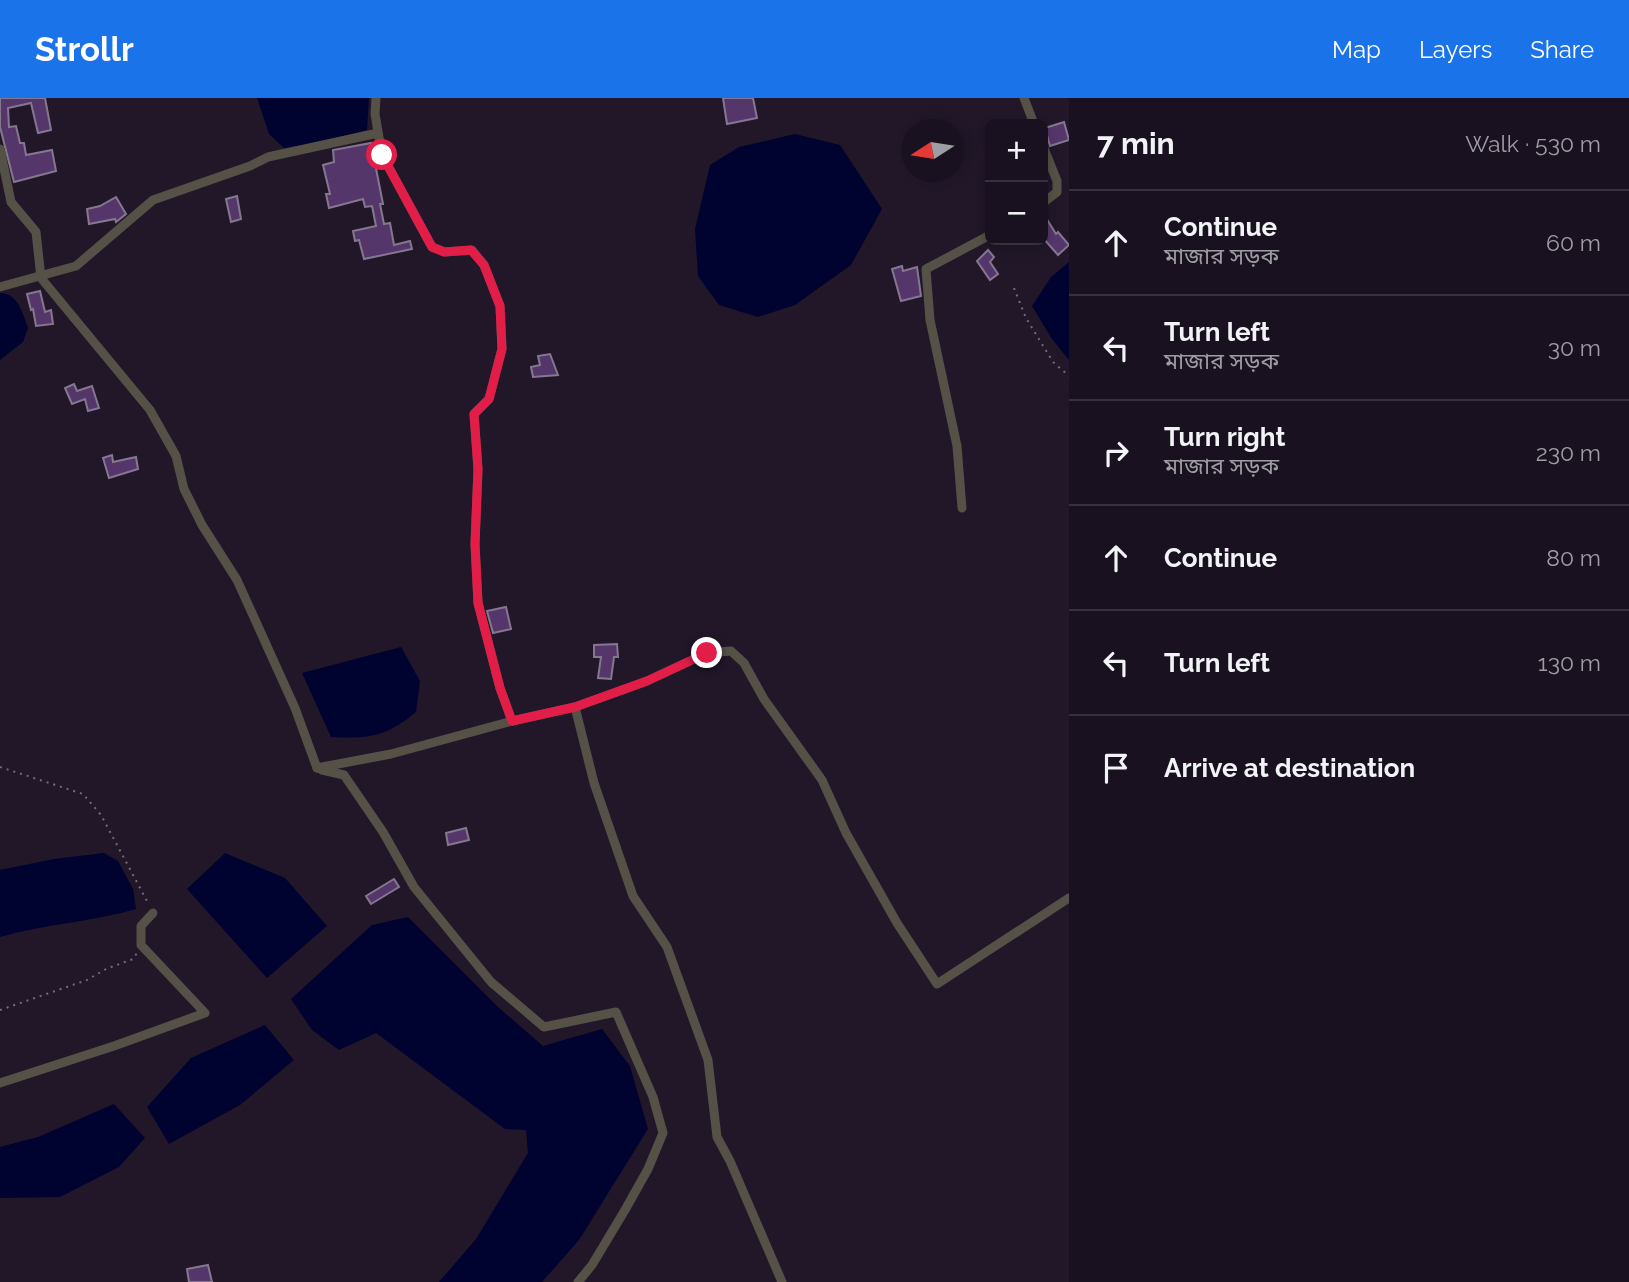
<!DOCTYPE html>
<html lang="en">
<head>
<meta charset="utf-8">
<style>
  :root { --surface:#19111f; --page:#221a28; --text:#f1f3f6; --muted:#9f9da4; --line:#37313d; --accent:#1a73e8 }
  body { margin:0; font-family:Raleway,"Noto Sans Bengali",sans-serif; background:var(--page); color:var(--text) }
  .controls { position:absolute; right:21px; top:21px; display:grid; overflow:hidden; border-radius:10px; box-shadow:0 4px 10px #0003 }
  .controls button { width:63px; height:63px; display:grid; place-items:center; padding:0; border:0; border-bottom:2px solid var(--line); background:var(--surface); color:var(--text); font:35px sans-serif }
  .compass { position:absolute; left:901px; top:21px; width:63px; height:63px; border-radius:50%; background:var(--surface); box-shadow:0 4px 10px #0003; rotate:258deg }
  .stop { position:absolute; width:21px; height:21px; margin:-16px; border:5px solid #e11d48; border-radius:50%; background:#fff }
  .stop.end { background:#e11d48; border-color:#fff; box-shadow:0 2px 7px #0008 }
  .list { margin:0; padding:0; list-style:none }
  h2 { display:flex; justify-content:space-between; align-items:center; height:91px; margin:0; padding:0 28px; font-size:30px }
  h2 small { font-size:23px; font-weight:400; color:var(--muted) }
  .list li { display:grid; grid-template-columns:46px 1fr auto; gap:21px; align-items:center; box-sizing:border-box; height:105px; padding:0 28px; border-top:2px solid var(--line) }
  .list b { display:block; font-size:26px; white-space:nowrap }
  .list p { margin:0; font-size:23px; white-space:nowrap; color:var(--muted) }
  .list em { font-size:23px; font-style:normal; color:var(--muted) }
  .icon { flex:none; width:38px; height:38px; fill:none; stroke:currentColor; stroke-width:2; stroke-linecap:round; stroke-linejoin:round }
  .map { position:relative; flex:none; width:1069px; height:1184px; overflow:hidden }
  header { display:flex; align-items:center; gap:42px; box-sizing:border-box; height:98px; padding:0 35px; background:var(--accent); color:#fff }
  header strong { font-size:33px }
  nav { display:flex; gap:38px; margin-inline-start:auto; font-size:24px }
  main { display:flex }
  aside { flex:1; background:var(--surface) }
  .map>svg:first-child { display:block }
</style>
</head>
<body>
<header>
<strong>Strollr</strong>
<nav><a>Map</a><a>Layers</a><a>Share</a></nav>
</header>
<main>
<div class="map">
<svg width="1069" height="1184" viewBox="0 0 1069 1184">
  <rect width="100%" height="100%" fill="#211729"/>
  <g fill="#00022f">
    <polygon points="257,0 369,0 367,32 312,46 284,50 269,36"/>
    <polygon points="795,36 840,47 882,111 851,167 795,207 758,219 719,207 698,178 695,131 710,67 739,49"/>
    <polygon points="1069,164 1069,262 1052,241 1032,208 1051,179"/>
    <path d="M0,195C18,195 23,216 28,230L23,244L0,262Z"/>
    <path d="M401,549L420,583L416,614C386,639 368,641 331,639L302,575Z"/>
    <path d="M104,755L118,763L133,791L136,811C91,824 45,826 0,839V772L54,761Z"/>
    <polygon points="225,755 285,780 327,828 267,880 187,791"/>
    <polygon points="408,819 498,909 543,948 602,931 630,968 648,1031 579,1142 542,1184 439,1184 476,1141 528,1055 526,1032 505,1031 376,935 339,952 312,932 291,901 372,827"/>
    <polygon points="265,927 294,962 240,1007 169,1046 147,1009 191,960"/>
    <polygon points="114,1006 145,1040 119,1069 60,1099 0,1100 0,1049 38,1039"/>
  </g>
  <g fill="#55366b" stroke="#84778f" stroke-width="2">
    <polygon points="0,0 45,0 51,32 38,35 31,5 8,10 9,29 16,28 20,45 24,45 26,57 52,52 56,73 14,84 0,29"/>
    <polygon points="723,0 753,0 757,20 727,26"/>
    <polygon points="1064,24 1069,42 1050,48 1045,30"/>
    <polygon points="371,45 383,106 380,106 384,126 390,125 394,147 410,143 412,151 364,161 359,142 355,143 353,133 376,128 372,108 365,109 363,101 329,110 326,96 330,96 323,67 334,64 333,52"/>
    <polygon points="237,98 241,121 231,124 226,101"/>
    <polygon points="116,99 126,116 116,124 115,121 89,126 87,111 100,108"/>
    <polygon points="1043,115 1056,136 1058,134 1069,147 1058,157 1043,140"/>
    <polygon points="988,152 994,159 990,164 998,176 990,182 977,163"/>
    <polygon points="902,168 903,173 917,169 921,198 901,203 892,171"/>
    <polygon points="40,193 45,214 51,212 53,226 36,228 33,211 31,212 27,196"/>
    <polygon points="550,256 558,277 533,279 531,269 540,267 538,258"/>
    <polygon points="74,286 77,293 92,288 99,310 88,313 85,301 72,306 65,290"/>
    <polygon points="112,357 113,364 136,359 138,371 109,380 103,360"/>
    <polygon points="506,509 511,531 493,535 487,513"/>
    <polygon points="617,546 618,559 614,559 611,581 598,580 601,559 594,559 594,547"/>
    <polygon points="466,730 469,742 448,747 446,735"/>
    <polygon points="394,781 399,789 371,806 366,798"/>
    <polygon points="208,1167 212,1184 189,1184 187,1171"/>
  </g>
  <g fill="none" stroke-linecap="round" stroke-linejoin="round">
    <g stroke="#746c7b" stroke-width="2" stroke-dasharray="2 5" stroke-linecap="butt">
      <polyline points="1014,190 1026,220 1053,264 1069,278"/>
      <polyline points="0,669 83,696 101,717 148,805"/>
      <polyline points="0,912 87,882 106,871 133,861 137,855"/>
    </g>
    <g stroke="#555147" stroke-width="9">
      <polyline points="376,0 375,16 382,57 432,149 445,154 472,152 484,167 500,208 502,251 489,301 474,316 478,371 475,446 478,505 500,590 512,623"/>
      <polyline points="1024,0 1034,26"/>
      <polyline points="1043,48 1057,83 1057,94 1043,105"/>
      <polyline points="0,51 11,104 36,134 41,180 150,312 176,358 184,391 202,427 237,482 295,610 317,670"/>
      <polyline points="0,189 76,168 153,102 250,68 268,59 378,35"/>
      <polyline points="962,410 957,348 930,222 926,171 990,137"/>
      <polyline points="575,609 594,685 633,798 667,849 708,962 717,1039 730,1063 782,1184"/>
      <polyline points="317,670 391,656 512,623 575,609 647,583 707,555 731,553 744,565 764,601 822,682 846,735 897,825 937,886 1069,800"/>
      <polyline points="322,672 344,677 383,734 414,789 491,884 544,929 616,914 653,999 663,1035 648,1071 625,1112 592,1167 578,1184"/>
      <polyline points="0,985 114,948 205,915 141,847 141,828 153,815"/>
    </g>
  </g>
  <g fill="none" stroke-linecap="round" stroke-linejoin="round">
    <polyline stroke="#e11d48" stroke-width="9" points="382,57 432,149 444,154 471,152 484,167 500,208 502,251 489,301 474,316 478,371 475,446 478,505 500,590 512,623 575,609 647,583 707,555"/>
  </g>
</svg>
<div class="controls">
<button>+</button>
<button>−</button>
</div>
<svg class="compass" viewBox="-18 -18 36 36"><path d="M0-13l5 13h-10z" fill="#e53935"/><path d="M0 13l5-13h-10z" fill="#9f9da4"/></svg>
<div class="stop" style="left:382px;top:57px"></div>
<div class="stop end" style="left:707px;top:555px"></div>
</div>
<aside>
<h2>7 min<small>Walk · 530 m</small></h2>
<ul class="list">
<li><svg class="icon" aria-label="ahead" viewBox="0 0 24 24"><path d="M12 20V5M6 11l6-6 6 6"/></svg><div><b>Continue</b><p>মাজার সড়ক</p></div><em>60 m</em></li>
<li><svg class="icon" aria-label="left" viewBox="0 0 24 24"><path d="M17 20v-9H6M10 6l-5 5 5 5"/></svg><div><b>Turn left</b><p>মাজার সড়ক</p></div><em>30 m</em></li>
<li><svg class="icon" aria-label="right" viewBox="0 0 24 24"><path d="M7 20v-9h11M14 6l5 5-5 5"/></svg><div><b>Turn right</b><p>মাজার সড়ক</p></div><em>230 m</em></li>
<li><svg class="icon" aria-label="ahead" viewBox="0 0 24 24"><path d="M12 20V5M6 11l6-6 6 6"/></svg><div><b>Continue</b></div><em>80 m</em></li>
<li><svg class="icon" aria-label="left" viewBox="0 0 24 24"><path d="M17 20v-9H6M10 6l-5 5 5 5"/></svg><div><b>Turn left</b></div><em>130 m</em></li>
<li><svg class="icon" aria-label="arrive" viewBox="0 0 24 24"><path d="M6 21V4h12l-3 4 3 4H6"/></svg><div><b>Arrive at destination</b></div></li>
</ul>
</aside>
</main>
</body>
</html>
